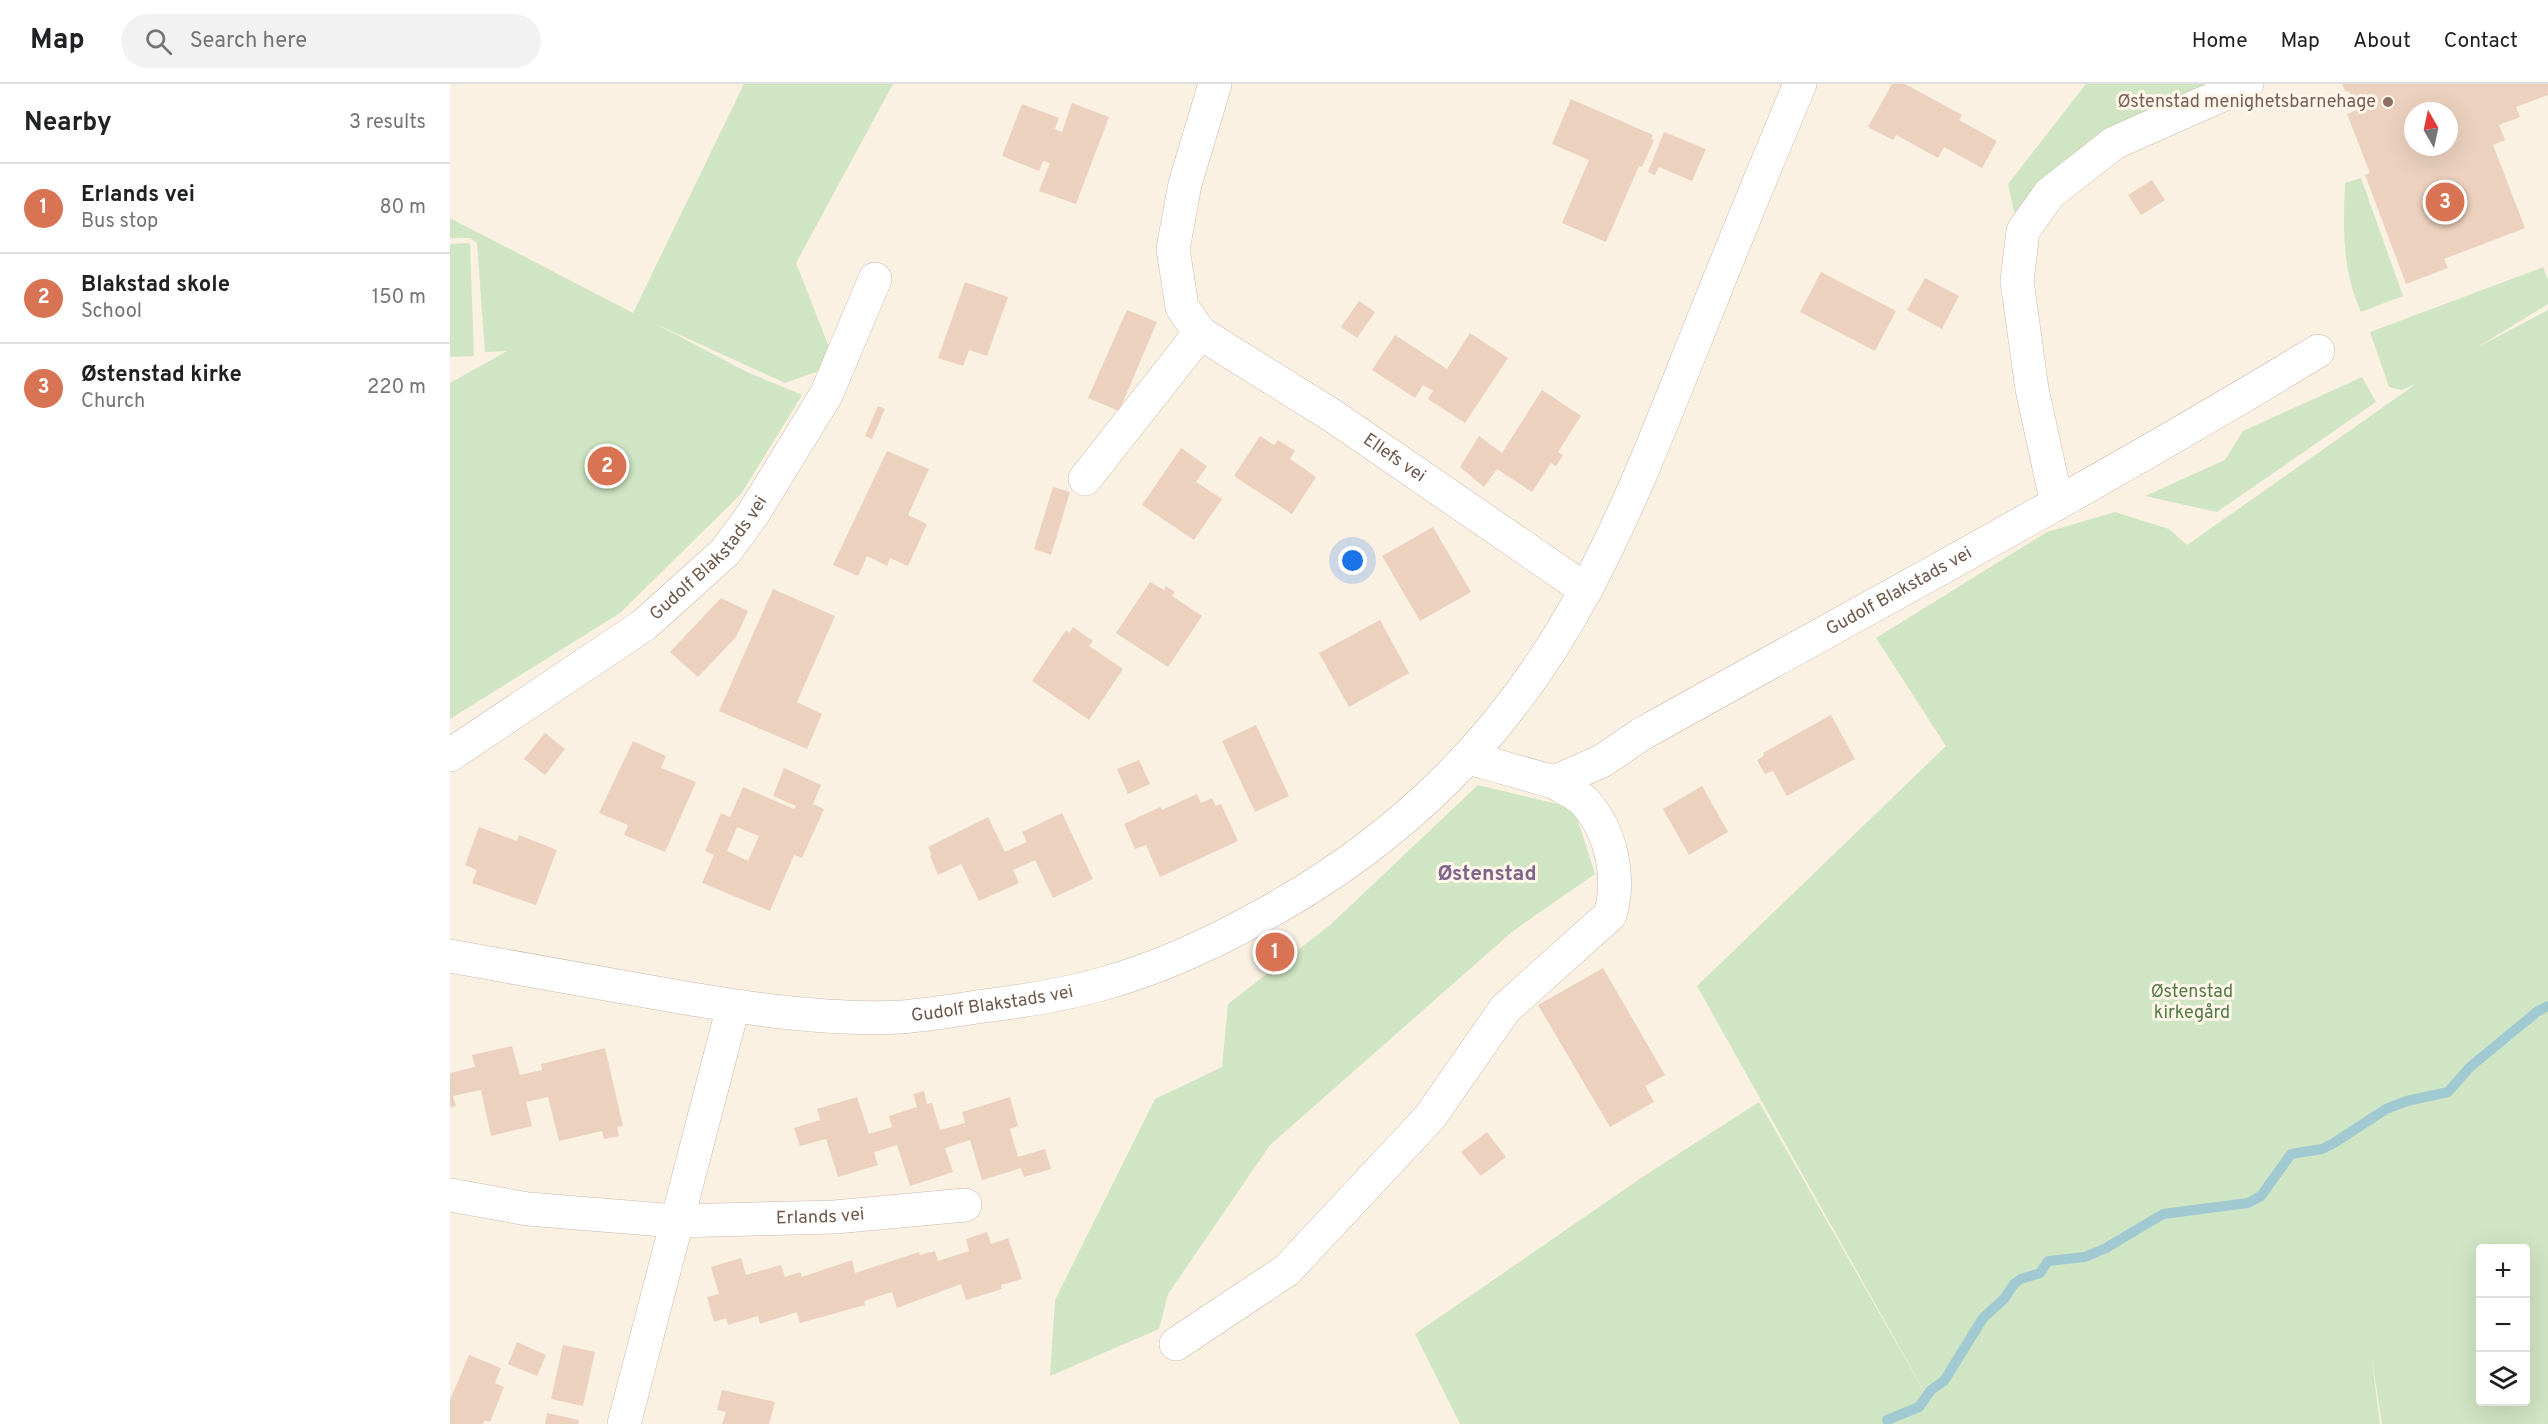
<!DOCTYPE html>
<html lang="en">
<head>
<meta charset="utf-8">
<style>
  :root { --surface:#fff; --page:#f2f2f2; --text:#202124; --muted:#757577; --line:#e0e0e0; --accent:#d87453 }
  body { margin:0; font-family:Overpass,sans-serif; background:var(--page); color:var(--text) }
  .controls { position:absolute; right:18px; bottom:18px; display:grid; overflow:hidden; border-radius:6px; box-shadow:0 6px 24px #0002 }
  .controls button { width:54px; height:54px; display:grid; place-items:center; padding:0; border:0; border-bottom:2px solid var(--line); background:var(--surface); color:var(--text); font:30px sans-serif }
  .compass { position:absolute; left:1954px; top:18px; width:54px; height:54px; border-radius:50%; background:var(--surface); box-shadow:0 6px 24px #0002; rotate:351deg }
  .you { position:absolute; left:903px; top:477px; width:21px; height:21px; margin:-15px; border:4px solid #fff; border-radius:50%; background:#1a73e8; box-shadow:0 0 0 9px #1a73e833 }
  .badge { display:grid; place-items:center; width:39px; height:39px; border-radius:50%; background:var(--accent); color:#fff; font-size:20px; font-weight:700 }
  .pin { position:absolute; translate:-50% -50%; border:3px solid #fff; box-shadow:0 2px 6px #0006 }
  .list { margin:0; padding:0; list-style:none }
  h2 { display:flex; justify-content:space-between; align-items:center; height:78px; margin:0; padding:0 24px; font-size:26px }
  h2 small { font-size:20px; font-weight:400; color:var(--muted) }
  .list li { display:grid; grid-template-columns:39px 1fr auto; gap:18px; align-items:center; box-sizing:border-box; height:90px; padding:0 24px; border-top:2px solid var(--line) }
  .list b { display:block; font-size:22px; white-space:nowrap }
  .list p { margin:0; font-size:20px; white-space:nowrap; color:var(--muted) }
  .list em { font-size:20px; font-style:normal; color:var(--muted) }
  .icon { flex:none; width:33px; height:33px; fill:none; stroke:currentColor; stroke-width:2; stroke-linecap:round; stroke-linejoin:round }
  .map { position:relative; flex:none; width:2098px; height:1340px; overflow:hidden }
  header { display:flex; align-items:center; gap:36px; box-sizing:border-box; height:84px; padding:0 30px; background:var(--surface); border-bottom:2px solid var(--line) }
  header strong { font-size:28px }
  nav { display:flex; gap:33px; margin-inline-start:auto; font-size:21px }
  .search { width:420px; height:54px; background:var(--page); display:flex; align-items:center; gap:15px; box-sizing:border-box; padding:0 21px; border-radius:33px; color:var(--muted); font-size:22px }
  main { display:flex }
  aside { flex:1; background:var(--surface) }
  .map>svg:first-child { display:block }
</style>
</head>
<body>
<header>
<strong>Map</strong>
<div class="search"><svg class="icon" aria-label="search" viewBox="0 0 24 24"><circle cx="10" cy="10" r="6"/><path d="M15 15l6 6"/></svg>Search here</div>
<nav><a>Home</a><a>Map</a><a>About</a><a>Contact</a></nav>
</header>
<main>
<aside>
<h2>Nearby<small>3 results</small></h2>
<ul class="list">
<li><span class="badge">1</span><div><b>Erlands vei</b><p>Bus stop</p></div><em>80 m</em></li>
<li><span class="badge">2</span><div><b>Blakstad skole</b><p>School</p></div><em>150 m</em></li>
<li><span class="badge">3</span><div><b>Østenstad kirke</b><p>Church</p></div><em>220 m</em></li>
</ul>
</aside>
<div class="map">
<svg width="2098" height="1340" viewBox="0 0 2098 1340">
  <rect width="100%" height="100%" fill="#faf1e3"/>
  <g fill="#d0e5c3" fill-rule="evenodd">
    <polygon points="294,0 443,0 346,179 386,281 335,299 206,240 297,288 352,311 291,410 170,529 0,635 0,299 57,267 35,268 27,159 20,154 0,154 0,134 183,229"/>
    <polygon points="1636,0 1763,0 1564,128 1558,100"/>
    <path d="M1911,94L1953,212L1911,228C1892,186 1893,144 1895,99Z"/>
    <polygon points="20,159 24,272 0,273 0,160"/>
    <path d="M2093,183L2098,196V220L2026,264L2098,226V1340H1932L1921,1269L1930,1340H1010L965,1250L1194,1092L1309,1018L1492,1339L1247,902L1496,662L1426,554L1597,448L1665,428L1719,445L1737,461L1966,300L1952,306L1939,303L1920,248ZM2030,1164H2076V1318H2030Z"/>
    <polygon points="1912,293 1926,318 1767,428 1695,412 1775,376 1793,347"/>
    <polygon points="1028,701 1124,724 1145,790 1063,847 820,1061 718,1210 709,1245 600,1292 605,1216 705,1015 772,983 778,920 879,842"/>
  </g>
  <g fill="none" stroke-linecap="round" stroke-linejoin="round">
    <polyline stroke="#a1c9d2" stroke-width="10" points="1437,1336 1469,1323 1481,1306 1494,1297 1533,1234 1554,1215 1564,1200 1571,1195 1590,1189 1598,1177 1635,1173 1656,1164 1713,1130 1798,1119 1811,1112 1841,1070 1872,1065 1884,1059 1936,1025 1957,1017 1998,1008 2020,983 2088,927 2098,922"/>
  </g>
  <g fill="#ecd1be" fill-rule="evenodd">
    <polygon points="1442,0 1455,0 1512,31 1509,36 1547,57 1532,84 1494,63 1488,74 1446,51 1443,56 1418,43"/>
    <path d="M1892,0H2098V11L2066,23L2070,33L2049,41L2055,56L2043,61L2075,144L1994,175L1998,184L1956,200L1915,91L1920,89L1897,30L1907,26L1899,7L1896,8ZM1963,27H1999V63H1963Z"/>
    <polygon points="1121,15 1203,51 1201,55 1204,56 1192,83 1189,82 1156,158 1112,139 1139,76 1102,60"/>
    <polygon points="622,19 659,33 626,120 589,107 600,79 593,77 589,87 552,72 572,20 609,34 605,45 612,48"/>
    <polygon points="1214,48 1256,65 1242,97 1209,83 1205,91 1198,88"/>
    <polygon points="1702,96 1715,116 1691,131 1678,111"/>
    <polygon points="1371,188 1446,227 1425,267 1350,228"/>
    <polygon points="1475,194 1509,212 1492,245 1457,226"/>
    <polygon points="515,198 558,213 537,272 519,266 513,282 488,274"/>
    <polygon points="909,217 925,228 907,254 891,243"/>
    <polygon points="677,226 707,238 669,327 638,314"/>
    <polygon points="1020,249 1058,274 1015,339 978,315 983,307 973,301 965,314 922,286 945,251 997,285"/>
    <polygon points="1092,306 1131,332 1108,368 1113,371 1106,382 1101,379 1082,408 1047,385 1034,403 1010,383 1029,352 1052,369"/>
    <polygon points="428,322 435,325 422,355 415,352"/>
    <polygon points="810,352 824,361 828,356 845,367 840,375 866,393 842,430 784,392"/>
    <polygon points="731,364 757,382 746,398 772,415 744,456 692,421"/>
    <polygon points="437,367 479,385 458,431 477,440 458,482 440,474 437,482 417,472 408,492 383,481"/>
    <polygon points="603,403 620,408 601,471 584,465"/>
    <polygon points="983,443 1021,508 970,537 932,472"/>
    <polygon points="700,498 714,506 716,502 725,508 722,512 752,532 718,583 666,549"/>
    <polygon points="323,505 385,532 347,618 372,630 357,665 269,627"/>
    <polygon points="271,514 298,527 286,553 248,593 220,568"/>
    <polygon points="930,536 959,589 899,623 869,569"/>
    <polygon points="623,543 643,557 639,562 673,585 639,636 582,597 616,546 619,549"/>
    <polygon points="1381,631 1405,675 1337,712 1323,687 1315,690 1307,676 1314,672 1313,669"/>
    <polygon points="806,641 839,712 805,728 772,657"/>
    <polygon points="95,649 115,665 95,691 74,675"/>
    <polygon points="183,657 216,672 211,684 246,698 215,768 174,751 178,741 149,729"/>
    <polygon points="689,676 700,700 678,710 667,685"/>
    <path d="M334,684L371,701L363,720L374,725L352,774L344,771L320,827L252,799L264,771L255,767L271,729L280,733L293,703L344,725L346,722L323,712ZM287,743L309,752L298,777L277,767Z"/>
    <polygon points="1252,702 1278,748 1239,771 1213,725"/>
    <polygon points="747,710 751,719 762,714 766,722 771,720 788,757 710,793 696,761 685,765 674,740 710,723 712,726"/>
    <polygon points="612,729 643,795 603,814 585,776 563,786 569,799 529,817 511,780 488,791 480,772 482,771 478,763 538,733 555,768 577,758 572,748"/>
    <polygon points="29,743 67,757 69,751 107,766 86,821 22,799 27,786 15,781"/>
    <polygon points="1153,884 1215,991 1195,1002 1204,1018 1160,1043 1088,921"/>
    <polygon points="62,962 70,991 92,986 91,980 155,964 173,1042 167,1043 169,1052 154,1055 152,1047 109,1057 98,1013 76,1018 82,1042 41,1052 31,1006 3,1012 6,1022 0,1023 0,989 25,983 22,971"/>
    <polygon points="474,1007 477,1020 482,1019 490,1046 515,1039 512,1028 560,1013 568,1042 560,1045 568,1073 595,1065 601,1085 574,1093 571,1084 532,1096 520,1056 495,1064 503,1088 460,1102 447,1061 424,1068 428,1081 388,1093 376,1055 350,1062 344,1044 370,1036 367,1025 407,1013 419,1050 442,1043 439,1032 467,1023 463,1010"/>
    <polygon points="1037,1048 1056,1073 1031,1092 1011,1068"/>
    <polygon points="537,1148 541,1160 558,1154 572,1195 551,1201 552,1205 516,1216 511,1200 447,1224 442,1208 414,1217 415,1221 350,1239 347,1228 310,1240 308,1232 278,1241 276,1234 264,1238 257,1213 269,1210 261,1183 291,1174 296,1191 331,1181 335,1193 350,1188 352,1193 402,1176 405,1189 469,1168 470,1171 485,1167 488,1177 519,1167 516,1155"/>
    <polygon points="67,1258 96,1271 87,1292 58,1280"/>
    <polygon points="113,1261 145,1268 133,1322 101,1315"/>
    <polygon points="19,1271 51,1284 45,1299 54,1303 40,1338 35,1336 33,1340 0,1340 0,1316"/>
    <polygon points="272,1306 325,1318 319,1340 272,1340 276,1328 267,1326"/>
    <polygon points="97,1329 129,1336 128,1340 95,1340"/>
  </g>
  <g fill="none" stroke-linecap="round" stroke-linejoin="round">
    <defs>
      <g id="minor">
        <path id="s1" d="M765,0L735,100L723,165L732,223L750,249L883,332L1136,506"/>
        <polyline points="635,395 750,249"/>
        <polyline points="1607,420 1582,305 1567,197 1573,147 1599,110 1664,59 1797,0"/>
        <path id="s2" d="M0,671L194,541L275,468L303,430L376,311L425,195"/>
        <path id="s3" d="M1019,674L1104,698L1152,677L1190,651C1417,524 1646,402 1868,267"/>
        <path id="s4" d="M0,872C67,884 134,896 201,908C280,922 370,937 451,933C478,931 506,926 534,922C574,917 613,911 652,900C706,885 757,862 806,835C951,757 1059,650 1136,505C1180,423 1213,336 1248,249C1281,166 1315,83 1350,0"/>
        <path id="s5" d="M0,1111L78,1125L226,1137L385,1133L515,1121"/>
        <path d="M726,1260L837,1186L980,1033L1055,925L1160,831C1171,794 1162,748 1135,718C1128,710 1113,704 1104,698"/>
        <polyline points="174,1340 283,923"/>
      </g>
    </defs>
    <use href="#minor" stroke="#c9b9ab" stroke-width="34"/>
    <use href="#minor" stroke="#fff" stroke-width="33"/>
  </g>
  <circle fill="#8d6e63" stroke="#fdf6e9" stroke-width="2" cx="1938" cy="18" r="6"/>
  <g text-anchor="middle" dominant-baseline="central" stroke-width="6" stroke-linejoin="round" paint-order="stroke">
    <g font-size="18" fill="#785e54" stroke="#fdf6e9" text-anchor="end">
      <text x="1926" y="18">Østenstad menighetsbarnehage</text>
    </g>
    <g font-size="18" fill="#6f594c" stroke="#fdf6e9">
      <text stroke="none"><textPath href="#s1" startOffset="492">Ellefs vei</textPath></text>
      <text stroke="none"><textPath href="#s2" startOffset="327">Gudolf Blakstads vei</textPath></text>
      <text stroke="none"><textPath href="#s3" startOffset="483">Gudolf Blakstads vei</textPath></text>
      <text stroke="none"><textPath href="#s4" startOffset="548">Gudolf Blakstads vei</textPath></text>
      <text stroke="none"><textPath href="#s5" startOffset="372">Erlands vei</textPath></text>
    </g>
    <g font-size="18" fill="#557a48" stroke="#fdf6e9">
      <text x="1742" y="908">Østenstad<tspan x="1742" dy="21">kirkegård</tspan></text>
    </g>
    <g font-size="21" font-weight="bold" fill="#7f648c" stroke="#fdf6e9">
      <text x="1037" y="790">Østenstad</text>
    </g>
  </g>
</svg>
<div class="controls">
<button>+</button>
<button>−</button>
<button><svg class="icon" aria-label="layers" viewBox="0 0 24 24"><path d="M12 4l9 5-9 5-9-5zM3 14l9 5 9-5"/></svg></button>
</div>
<svg class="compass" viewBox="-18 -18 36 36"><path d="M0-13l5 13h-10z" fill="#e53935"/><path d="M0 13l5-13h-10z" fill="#757577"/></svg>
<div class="you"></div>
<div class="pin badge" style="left:825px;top:868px">1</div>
<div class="pin badge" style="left:157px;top:382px">2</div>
<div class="pin badge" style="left:1995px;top:118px">3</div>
</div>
</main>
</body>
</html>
